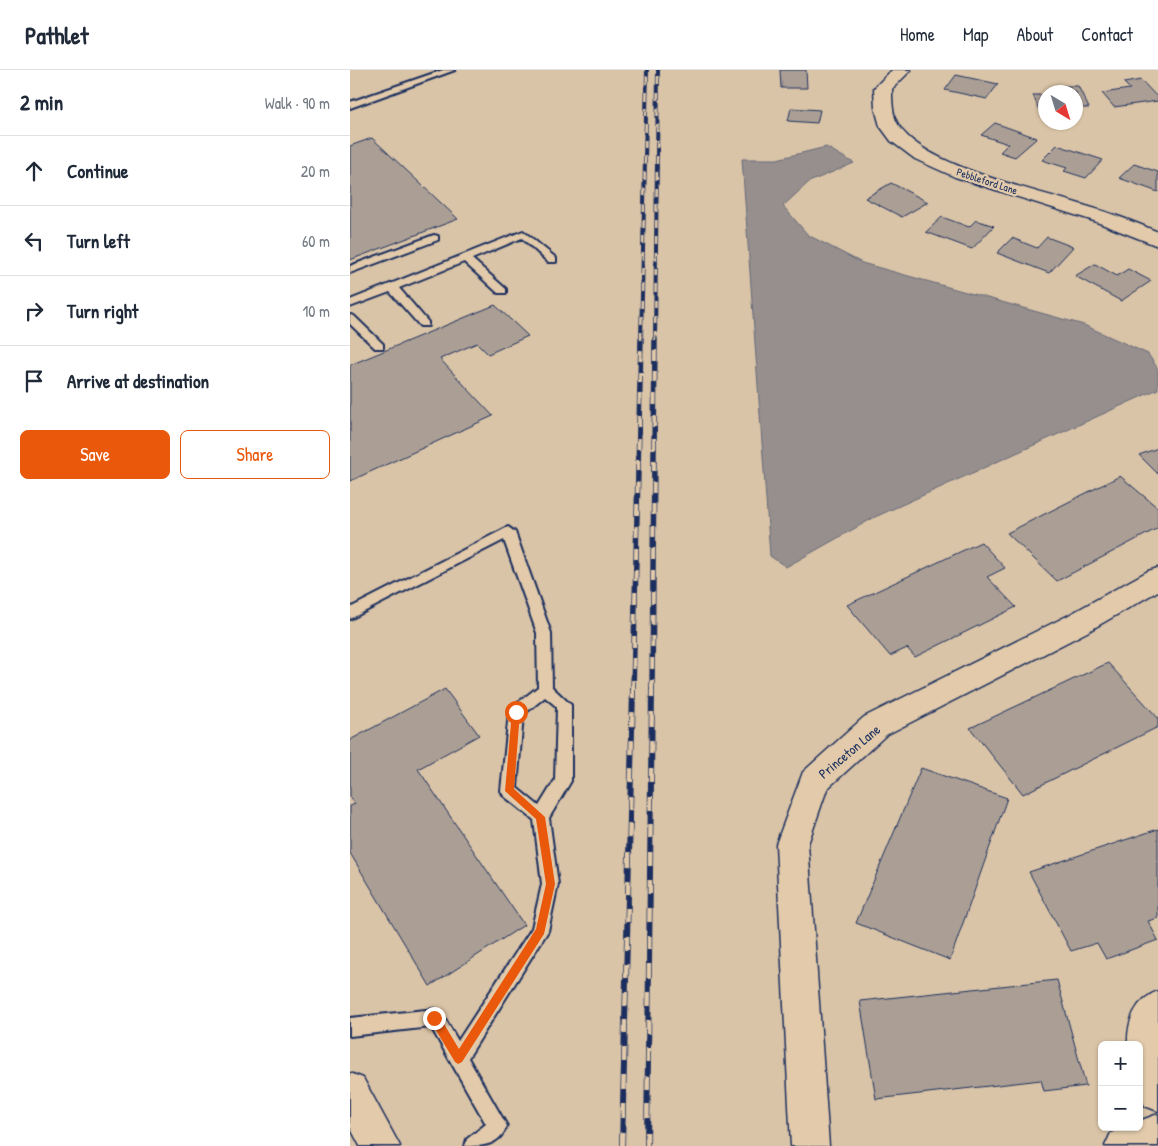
<!DOCTYPE html>
<html lang="en">
<head>
<meta charset="utf-8">
<style>
  :root { --surface:#fff; --page:#f6f6f7; --text:#1f2937; --muted:#747a83; --line:#e0e1e3; --accent:#ea580c }
  body { margin:0; font-family:"Patrick Hand",sans-serif; background:var(--page); color:var(--text) }
  .controls { position:absolute; right:15px; bottom:15px; display:grid; overflow:hidden; border-radius:8px; box-shadow:0 1px 4px #0004 }
  .controls button { width:45px; height:45px; display:grid; place-items:center; padding:0; border:0; border-bottom:1px solid var(--line); background:var(--surface); color:var(--text); font:25px sans-serif }
  .compass { position:absolute; left:688px; top:15px; width:45px; height:45px; border-radius:50%; background:var(--surface); box-shadow:0 1px 4px #0004; rotate:142deg }
  .stop { position:absolute; width:15px; height:15px; margin:-11px; border:4px solid #ea580c; border-radius:50%; background:#fff }
  .stop.end { background:#ea580c; border-color:#fff; box-shadow:0 1px 5px #0008 }
  .list { margin:0; padding:0; list-style:none }
  h2 { display:flex; justify-content:space-between; align-items:center; height:65px; margin:0; padding:0 20px; font-size:21px }
  h2 small { font-size:16px; font-weight:400; color:var(--muted) }
  .list li { display:grid; grid-template-columns:32px 1fr auto; gap:15px; align-items:center; box-sizing:border-box; height:70px; padding:0 20px; border-top:1px solid var(--line) }
  .list b { display:block; font-size:19px; white-space:nowrap }
  .list em { font-size:16px; font-style:normal; color:var(--muted) }
  .actions { display:flex; gap:10px; padding:15px 20px }
  .actions a { flex:1; padding:11px 0; border:1px solid var(--accent); border-radius:8px; text-align:center; font-size:18px; color:var(--accent) }
  .actions .main { background:var(--accent); color:#fff }
  .icon { flex:none; width:28px; height:28px; fill:none; stroke:currentColor; stroke-width:2; stroke-linecap:round; stroke-linejoin:round }
  .map { position:relative; flex:none; width:808px; height:1076px; overflow:hidden }
  header { display:flex; align-items:center; gap:30px; box-sizing:border-box; height:70px; padding:0 25px; background:var(--surface); border-bottom:1px solid var(--line) }
  header strong { font-size:24px }
  nav { display:flex; gap:28px; margin-inline-start:auto; font-size:18px }
  main { display:flex }
  aside { flex:1; background:var(--surface) }
  .map>svg:first-child { display:block }
</style>
</head>
<body>
<header>
<strong>Pathlet</strong>
<nav><a>Home</a><a>Map</a><a>About</a><a>Contact</a></nav>
</header>
<main>
<aside>
<h2>2 min<small>Walk · 90 m</small></h2>
<ul class="list">
<li><svg class="icon" aria-label="ahead" viewBox="0 0 24 24"><path d="M12 20V5M6 11l6-6 6 6"/></svg><div><b>Continue</b></div><em>20 m</em></li>
<li><svg class="icon" aria-label="left" viewBox="0 0 24 24"><path d="M17 20v-9H6M10 6l-5 5 5 5"/></svg><div><b>Turn left</b></div><em>60 m</em></li>
<li><svg class="icon" aria-label="right" viewBox="0 0 24 24"><path d="M7 20v-9h11M14 6l5 5-5 5"/></svg><div><b>Turn right</b></div><em>10 m</em></li>
<li><svg class="icon" aria-label="arrive" viewBox="0 0 24 24"><path d="M6 21V4h12l-3 4 3 4H6"/></svg><div><b>Arrive at destination</b></div></li>
</ul>
<div class="actions"><a class="main">Save</a><a>Share</a></div>
</aside>
<div class="map">
<svg width="808" height="1076" viewBox="0 0 808 1076">
  <rect width="100%" height="100%" fill="#dac4a7"/>
  <filter id="ink" filterUnits="userSpaceOnUse"><feTurbulence type="fractalNoise" baseFrequency=".02" numOctaves="2"/><feDisplacementMap in="SourceGraphic" scale="10" xChannelSelector="R" yChannelSelector="G"/><feConvolveMatrix kernelMatrix="1 2 1 2 8 2 1 2 1" color-interpolation-filters="sRGB"/></filter>
  <g filter="url(#ink)">
    <polygon fill="#968f8d" stroke="#65697a" points="476,77 504,93 459,112 433,136 458,165 512,193 734,255 798,284 808,299 808,319 525,447 436,497 420,486 392,89 427,89"/>
    <g fill="#ab9f95" stroke="#1b2f5e">
      <polygon points="430,0 456,0 457,18 431,18"/>
      <polygon points="606,5 648,14 637,29 595,20"/>
      <polygon points="791,10 808,28 808,31 764,37 752,23 780,19 774,13"/>
      <polygon points="706,16 728,16 739,38 726,38 726,22 709,22"/>
      <polygon points="683,25 696,25 696,39 689,40"/>
      <polygon points="441,38 470,40 467,53 438,51"/>
      <polygon points="645,53 687,68 665,87 650,82 658,74 631,65"/>
      <polygon points="22,68 108,149 0,190 0,76"/>
      <polygon points="707,75 753,90 736,108 714,101 717,98 692,90"/>
      <polygon points="784,94 808,102 808,122 769,108"/>
      <polygon points="541,113 578,132 552,147 515,128"/>
      <polygon points="592,147 619,157 626,150 644,156 622,179 576,162"/>
      <polygon points="697,167 723,177 699,203 647,183 662,168 687,178"/>
      <polygon points="745,194 767,206 778,199 801,211 771,231 725,206"/>
      <polygon points="145,235 178,266 138,284 127,273 90,289 143,346 0,411 0,295"/>
      <polygon points="808,378 808,404 789,385"/>
      <polygon points="770,406 808,438 808,458 707,511 657,463"/>
      <polygon points="631,472 655,498 637,507 666,537 565,587 557,578 540,586 497,535"/>
      <polygon points="758,593 808,648 808,657 673,724 620,658"/>
      <polygon points="95,619 129,665 68,699 174,855 80,916 0,783 0,736 5,734 0,726 0,670"/>
      <polygon points="571,698 657,728 600,890 506,853"/>
      <polygon points="808,759 808,848 798,851 808,870 756,889 747,873 721,881 679,802"/>
      <polygon points="707,910 736,1016 694,1021 691,1010 526,1029 510,931"/>
    </g>
    <g fill="none" stroke-linecap="round" stroke-linejoin="round">
      <defs>
        <g id="lane">
          <polygon points="93,0 105,0 0,38 0,32"/>
          <polygon points="173,161 206,188 206,192 198,192 172,168 122,189 156,219 156,223 148,223 114,192 49,218 78,252 78,256 70,256 40,222 0,237 0,230"/>
          <polygon points="84,165 88,166 88,170 0,203 0,196"/>
          <polygon points="0,245 4,246 33,274 33,278 25,278 0,254"/>
          <path d="M158,457L165,462L201,563L202,617L221,635V711L199,748L208,814L198,861L118,988L157,1056C149,1076 133,1076 115,1076L117,1069L136,1054L81,957L0,966V948L85,939L91,942L108,971L182,858L192,814L184,750L154,726L151,721L159,642L161,638L188,617L187,563L154,470L0,549V538ZM195,627L207,637L205,710L189,736L167,718L173,645Z"/>
        </g>
        <g id="street">
          <path d="M542,0H561L542,19C542,31 542,46 549,56C575,97 690,121 736,136C761,143 785,152 808,162V176L744,151L605,107L565,89L541,71L530,56L525,38L524,18Z"/>
          <polygon points="808,498 808,521 737,562 536,665 477,719 458,774 479,1076 441,1076 426,774 453,702 514,647 717,546 798,501"/>
          <path d="M808,921V1041L795,1036L789,1022V975H778C777,951 785,930 808,921Z"/>
          <polygon points="808,1044 808,1076 755,1076 761,1063 774,1057 789,1057 789,1051"/>
        </g>
        <polygon id="secondary" points="0,1003 13,1008 50,1076 10,1076 0,1057"/>
      </defs>
      <use href="#lane" stroke="#1b2f5e" stroke-width="4"/>
      <use href="#street" stroke="#1b2f5e" stroke-width="3"/>
      <use href="#secondary" stroke="#1b2f5e" stroke-width="3"/>
      <use href="#lane" fill="#e2caaa" fill-rule="evenodd"/>
      <use href="#street" fill="#e2caaa" fill-rule="evenodd"/>
      <use href="#secondary" fill="#e2caaa" fill-rule="evenodd"/>
      <defs>
        <g id="rail-far2">
          <polyline points="291,270 297,0"/>
          <polyline points="305,270 308,0"/>
        </g>
        <g id="rail-far1">
          <polyline points="283,621 291,269"/>
          <polyline points="302,621 305,269"/>
        </g>
        <g id="rail">
          <polyline points="272,1076 283,620"/>
          <polyline points="297,1076 302,620"/>
        </g>
      </defs>
      <use href="#rail-far2" stroke="#1b2f5e" stroke-width="4"/>
      <use href="#rail-far1" stroke="#1b2f5e" stroke-width="5.5"/>
      <use href="#rail" stroke="#1b2f5e" stroke-width="6"/>
      <use href="#rail-far2" stroke="#e2caaa" stroke-width="2.5" stroke-dasharray="8" stroke-linecap="butt"/>
      <use href="#rail-far1" stroke="#e2caaa" stroke-width="4" stroke-dasharray="11" stroke-linecap="butt"/>
      <use href="#rail" stroke="#e2caaa" stroke-width="4.5" stroke-dasharray="14" stroke-linecap="butt"/>
    </g>
  </g>
  <polygon fill="#ea580c" points="166,639 170,642 164,719 195,747 205,814 194,864 112,992 108,994 105,992 81,952 81,944 88,944 109,979 186,859 196,814 186,749 155,721 162,642"/>
  <g text-anchor="middle" dominant-baseline="central" stroke-width="4.5" stroke-linejoin="round" paint-order="stroke">
    <g font-size="11" fill="#1b2f5e" stroke="#e2caaa">
      <text transform="translate(637 111) rotate(18)">Pebbleford Lane</text>
    </g>
    <g font-size="14" fill="#1b2f5e" stroke="#e2caaa">
      <text transform="translate(499 681) rotate(-40)">Princeton Lane</text>
    </g>
  </g>
</svg>
<div class="controls">
<button>+</button>
<button>−</button>
</div>
<svg class="compass" viewBox="-18 -18 36 36"><path d="M0-13l5 13h-10z" fill="#e53935"/><path d="M0 13l5-13h-10z" fill="#747a83"/></svg>
<div class="stop" style="left:166px;top:642px"></div>
<div class="stop end" style="left:84px;top:948px"></div>
</div>
</main>
</body>
</html>
